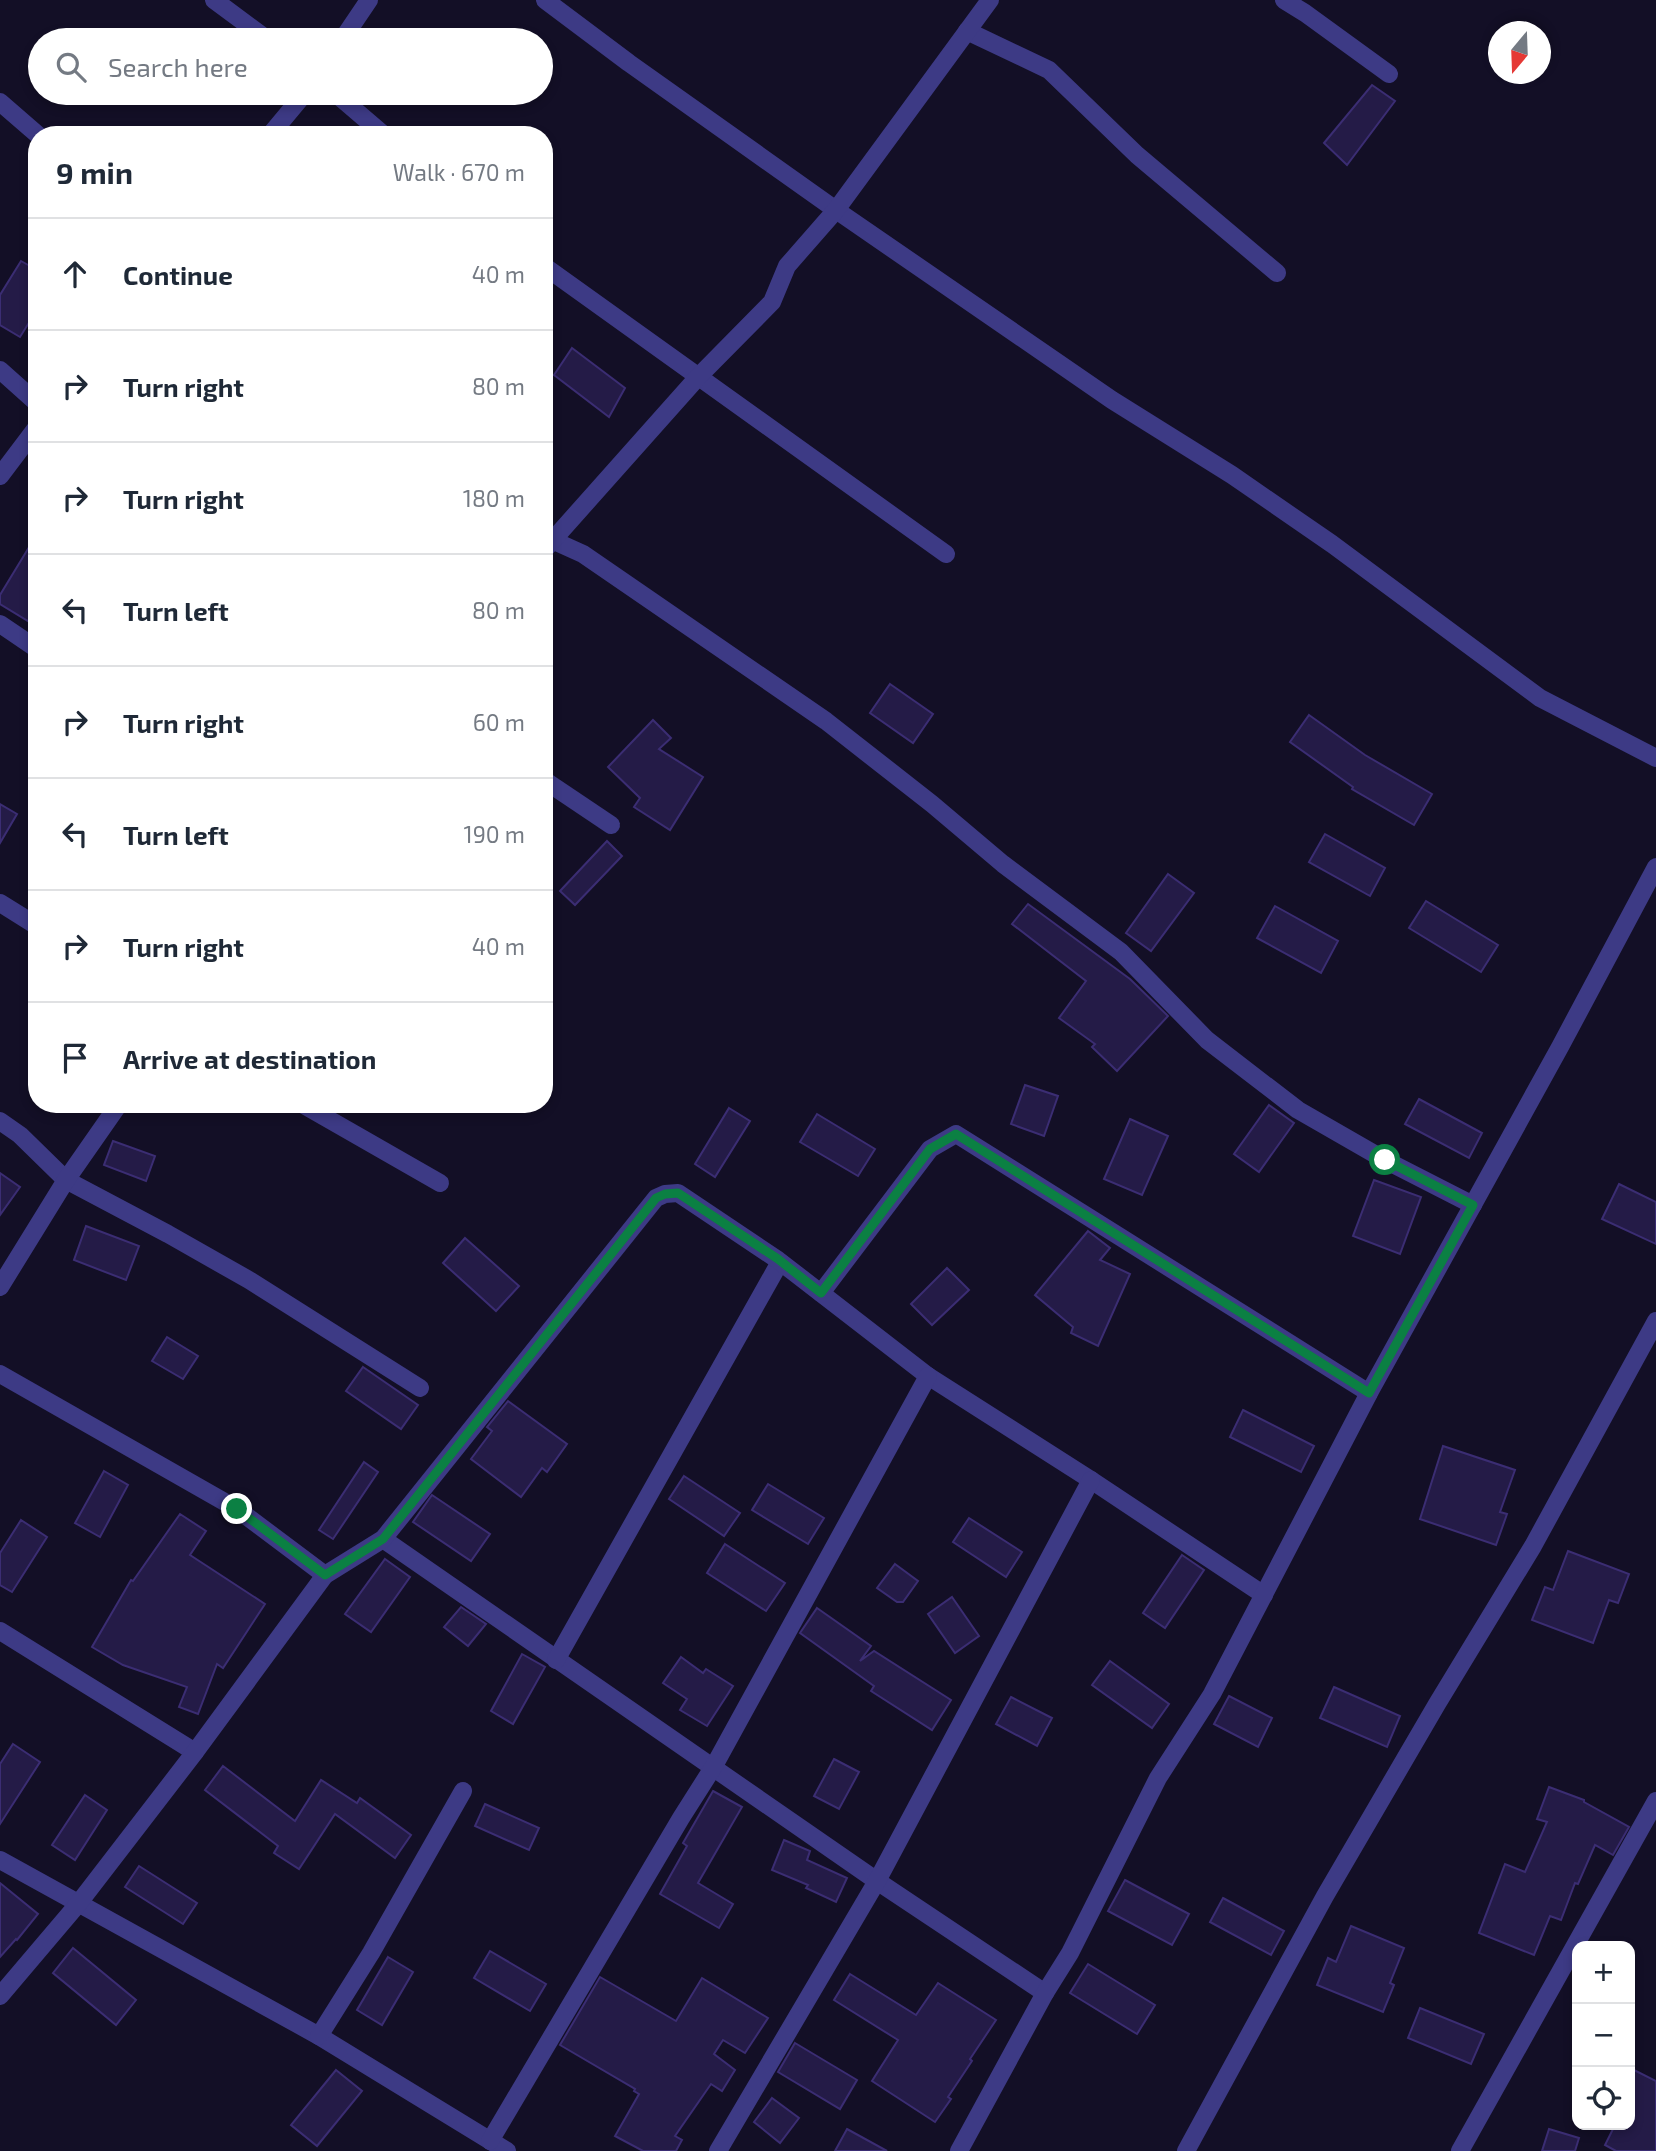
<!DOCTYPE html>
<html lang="en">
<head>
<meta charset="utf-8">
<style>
  :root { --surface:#fff; --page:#f2f2f3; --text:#1f2937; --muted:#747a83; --line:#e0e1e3 }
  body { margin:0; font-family:"Exo 2",sans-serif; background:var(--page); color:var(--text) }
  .controls { position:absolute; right:21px; bottom:21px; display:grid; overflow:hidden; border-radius:14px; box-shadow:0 4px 10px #0003 }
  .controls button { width:63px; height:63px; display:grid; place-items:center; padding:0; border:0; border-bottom:2px solid var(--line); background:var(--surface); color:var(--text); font:35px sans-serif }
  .compass { position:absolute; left:1488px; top:21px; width:63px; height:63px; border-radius:50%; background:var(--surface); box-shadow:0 4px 10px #0003; rotate:199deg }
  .stop { position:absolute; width:21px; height:21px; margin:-16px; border:5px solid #0b8043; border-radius:50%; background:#fff }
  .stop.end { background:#0b8043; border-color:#fff; box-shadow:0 2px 7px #0008 }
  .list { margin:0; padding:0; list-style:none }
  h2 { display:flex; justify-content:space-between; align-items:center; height:91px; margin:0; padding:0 28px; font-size:30px }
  h2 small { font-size:23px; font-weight:400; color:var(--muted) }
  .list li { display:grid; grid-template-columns:46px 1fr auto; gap:21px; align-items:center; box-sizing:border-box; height:112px; padding:0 28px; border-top:2px solid var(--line) }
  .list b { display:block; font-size:26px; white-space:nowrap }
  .list em { font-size:23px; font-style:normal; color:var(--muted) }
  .icon { flex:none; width:38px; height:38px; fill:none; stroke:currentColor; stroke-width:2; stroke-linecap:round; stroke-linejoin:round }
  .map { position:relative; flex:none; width:1656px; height:2151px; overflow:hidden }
  .search { position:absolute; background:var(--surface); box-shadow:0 4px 10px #0003; left:28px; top:28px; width:525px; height:77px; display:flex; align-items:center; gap:18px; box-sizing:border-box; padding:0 24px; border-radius:38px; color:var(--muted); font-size:26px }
  .panel { position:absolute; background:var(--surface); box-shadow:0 4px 10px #0003; left:28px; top:126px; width:525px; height:987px; border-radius:28px }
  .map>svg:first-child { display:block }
</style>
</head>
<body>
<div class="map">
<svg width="1656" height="2151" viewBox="0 0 1656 2151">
  <rect width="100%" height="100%" fill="#130f26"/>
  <g fill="#241b47" stroke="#3b2d73" stroke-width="2">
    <polygon points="1372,85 1395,101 1347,165 1324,143"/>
    <polygon points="21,261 37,270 37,310 20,337 0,325 0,295"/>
    <polygon points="572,348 625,388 609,417 554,375"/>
    <polygon points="37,534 37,606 28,621 0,604 0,595"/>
    <polygon points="890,684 933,714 913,743 870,713"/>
    <polygon points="1309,715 1365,755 1432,794 1414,825 1352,789 1353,787 1290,742"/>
    <polygon points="653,720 671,738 659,749 703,777 670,830 634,807 640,798 608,767"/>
    <polygon points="0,804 17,814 0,843"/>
    <polygon points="1325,834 1385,868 1370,896 1309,862"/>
    <polygon points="607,841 622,856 575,905 560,891"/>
    <polygon points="1168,874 1194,893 1151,951 1126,933"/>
    <polygon points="1426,901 1498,945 1481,972 1409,928"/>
    <polygon points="1028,904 1130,979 1168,1016 1117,1071 1092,1047 1095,1044 1059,1018 1086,981 1012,924"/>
    <polygon points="1275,906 1338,941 1321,973 1257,938"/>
    <polygon points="1025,1085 1058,1096 1044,1136 1011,1124"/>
    <polygon points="1419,1099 1482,1133 1469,1158 1405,1124"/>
    <polygon points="1269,1105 1294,1123 1259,1172 1234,1154"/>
    <polygon points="729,1108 750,1121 715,1177 695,1164"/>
    <polygon points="817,1114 875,1149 858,1176 800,1142"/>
    <polygon points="1130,1119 1168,1136 1142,1195 1104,1179"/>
    <polygon points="113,1141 155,1156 146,1181 104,1165"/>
    <polygon points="0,1173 20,1187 0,1215"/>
    <polygon points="1374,1180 1421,1197 1400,1254 1353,1236"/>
    <polygon points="1619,1184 1656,1202 1656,1244 1602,1219"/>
    <polygon points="86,1226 139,1246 126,1280 74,1260"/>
    <polygon points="1088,1231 1110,1248 1100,1260 1130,1274 1098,1346 1071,1333 1073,1327 1035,1295"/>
    <polygon points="465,1238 519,1286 496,1311 443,1263"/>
    <polygon points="947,1268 969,1290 932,1325 911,1304"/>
    <polygon points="167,1337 198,1356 183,1379 152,1361"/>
    <polygon points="363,1367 418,1405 401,1429 346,1391"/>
    <polygon points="508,1401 567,1444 547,1472 542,1468 521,1497 471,1459 492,1431 487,1427"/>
    <polygon points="1243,1410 1314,1446 1301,1472 1230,1437"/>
    <polygon points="1443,1446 1515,1470 1500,1512 1507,1514 1496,1545 1420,1519"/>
    <polygon points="364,1462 378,1472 333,1539 319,1530"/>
    <polygon points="104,1471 128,1485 100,1537 75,1523"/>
    <polygon points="684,1476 740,1513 724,1536 669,1499"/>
    <polygon points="768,1484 824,1518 808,1544 752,1510"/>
    <polygon points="432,1495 490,1534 471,1561 413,1522"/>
    <polygon points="180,1514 206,1531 190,1555 265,1604 223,1668 217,1664 198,1714 179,1707 187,1687 123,1665 92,1647 131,1580 133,1581"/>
    <polygon points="969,1518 1022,1552 1006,1577 953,1542"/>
    <polygon points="21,1520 47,1537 12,1592 0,1585 0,1553"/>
    <polygon points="725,1544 785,1583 766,1611 707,1573"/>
    <polygon points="1568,1551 1629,1574 1618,1603 1609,1600 1593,1643 1532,1620 1545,1587 1553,1590"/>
    <polygon points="1182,1555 1204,1570 1165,1628 1143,1613"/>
    <polygon points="385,1559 410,1577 371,1632 345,1614"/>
    <polygon points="895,1564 918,1581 903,1602 897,1602 877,1588"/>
    <polygon points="952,1597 979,1636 955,1653 928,1614"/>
    <polygon points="461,1607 486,1624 468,1646 444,1627"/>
    <polygon points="817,1608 871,1646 860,1661 874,1651 951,1700 932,1730 871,1691 874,1686 800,1633"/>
    <polygon points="522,1654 545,1667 513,1724 491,1711"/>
    <polygon points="681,1657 703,1673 706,1669 733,1686 707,1726 680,1710 687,1699 663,1683"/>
    <polygon points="1110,1661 1169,1704 1152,1728 1092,1685"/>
    <polygon points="1334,1687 1400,1716 1387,1747 1320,1718"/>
    <polygon points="1229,1696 1272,1718 1258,1747 1214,1724"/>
    <polygon points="1011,1697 1052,1718 1037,1746 996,1724"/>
    <polygon points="13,1744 40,1762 0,1824 0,1764"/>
    <polygon points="834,1759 859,1772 839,1809 814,1796"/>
    <polygon points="223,1766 295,1821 321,1780 357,1803 360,1798 411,1835 395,1858 335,1814 299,1869 274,1853 278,1846 205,1790"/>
    <polygon points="1549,1787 1584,1800 1584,1802 1629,1827 1613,1855 1595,1845 1578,1884 1575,1883 1561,1920 1550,1916 1534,1955 1479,1933 1505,1864 1525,1872 1547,1822 1537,1819"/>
    <polygon points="713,1791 742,1807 698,1883 733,1904 719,1928 660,1894 687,1846 683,1843"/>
    <polygon points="85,1795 107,1810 75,1860 52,1845"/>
    <polygon points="485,1804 539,1828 529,1850 475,1826"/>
    <polygon points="784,1840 810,1851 807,1860 847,1878 836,1902 806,1888 808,1885 772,1870"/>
    <polygon points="139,1866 197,1903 183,1924 125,1887"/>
    <polygon points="1125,1880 1189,1914 1172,1945 1108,1911"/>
    <polygon points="0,1883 38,1914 17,1940 16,1939 0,1957"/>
    <polygon points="1223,1898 1284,1931 1271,1955 1210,1922"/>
    <polygon points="1351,1926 1404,1948 1390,1983 1394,1985 1383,2012 1317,1985 1328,1958 1336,1962"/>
    <polygon points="73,1948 136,2000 116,2025 53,1973"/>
    <polygon points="490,1951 546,1984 530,2011 474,1978"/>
    <polygon points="388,1957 413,1972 382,2025 357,2010"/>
    <polygon points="1088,1964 1155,2005 1137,2034 1070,1993"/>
    <polygon points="850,1974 916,2015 938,1983 996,2020 970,2059 972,2061 948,2097 951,2099 935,2122 872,2081 898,2040 834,2000"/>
    <polygon points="600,1977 676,2021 702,1978 768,2018 745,2053 723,2040 714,2054 735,2070 722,2091 711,2084 675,2136 682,2140 676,2151 643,2151 615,2136 639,2094 634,2091 635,2089 560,2045"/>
    <polygon points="1420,2008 1484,2034 1471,2064 1408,2038"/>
    <polygon points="795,2043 857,2080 840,2109 778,2072"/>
    <polygon points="1630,2068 1656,2081 1656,2151 1616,2151 1605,2145 1615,2125 1630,2125"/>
    <polygon points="336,2070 362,2091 317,2146 291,2125"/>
    <polygon points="772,2098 799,2118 780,2143 754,2122"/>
    <polygon points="847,2129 887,2151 835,2151"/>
    <polygon points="1549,2129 1579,2138 1575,2151 1542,2151"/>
  </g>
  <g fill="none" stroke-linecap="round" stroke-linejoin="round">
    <g stroke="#3d3a85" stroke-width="18">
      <polyline points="214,0 268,40"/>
      <polyline points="545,0 629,63 836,210 1112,400 1232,475 1332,544 1540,698 1656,758"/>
      <polyline points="1284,0 1305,13 1389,74"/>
      <polyline points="967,31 1049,70 1137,155 1277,273"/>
      <polyline points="342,40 369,0"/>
      <polyline points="335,93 384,135"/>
      <polyline points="0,102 38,135"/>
      <polyline points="270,135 305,93"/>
      <polyline points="544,266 946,554"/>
      <polyline points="0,370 37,403"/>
      <polyline points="0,476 37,427"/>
      <polyline points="544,533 552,540 583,554 826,721 932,804 1003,864 1121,952 1207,1040 1298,1110 1385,1160 1473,1205"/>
      <polyline points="544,550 698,377 772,302 787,266 836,210 990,0"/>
      <polyline points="0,624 37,649"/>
      <polyline points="544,780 611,825"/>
      <polyline points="0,903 37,926"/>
      <polyline points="302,1104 440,1183"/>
      <polyline points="0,1121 20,1135 66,1180 168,1234 249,1280 420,1388"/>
      <polyline points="0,1287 66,1180 119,1104"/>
      <polyline points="821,1293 930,1149 956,1134 1369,1393"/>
      <polyline points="0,1374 237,1509 325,1575"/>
      <polyline points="383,1539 877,1881 1045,1993"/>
      <polyline points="0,1631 195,1752"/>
      <polyline points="556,1660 780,1262"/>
      <polyline points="0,1860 319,2036 507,2151"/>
      <polyline points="0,1996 78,1904 195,1752 325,1575 383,1539 656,1198 665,1194 678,1193 778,1260 928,1376 1091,1480 1264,1595"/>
      <polyline points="319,2036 371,1953 463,1791"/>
      <polyline points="490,2141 681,1818 714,1766 928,1376"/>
      <polyline points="718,2151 877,1881 1091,1480"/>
      <polyline points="959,2151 1045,1993 1070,1953 1158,1778 1212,1694 1369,1393 1560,1047 1656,867"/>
      <polyline points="1186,2151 1325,1896 1437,1704 1533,1546 1656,1321"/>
      <polyline points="1460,2151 1656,1801"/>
    </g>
  </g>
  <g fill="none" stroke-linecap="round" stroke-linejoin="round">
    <polyline stroke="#0b8043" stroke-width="9" points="237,1509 325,1575 383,1539 656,1198 665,1194 678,1193 778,1259 821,1293 930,1149 956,1134 1369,1393 1473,1205 1385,1160"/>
  </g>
</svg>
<div class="controls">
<button>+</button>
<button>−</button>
<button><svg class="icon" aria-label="locate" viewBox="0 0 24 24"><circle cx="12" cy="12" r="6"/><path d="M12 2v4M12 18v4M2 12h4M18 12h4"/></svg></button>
</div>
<svg class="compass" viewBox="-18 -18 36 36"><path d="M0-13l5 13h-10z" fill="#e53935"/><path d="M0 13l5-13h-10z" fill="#747a83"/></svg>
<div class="stop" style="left:1385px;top:1160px"></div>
<div class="stop end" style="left:237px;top:1509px"></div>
<div class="search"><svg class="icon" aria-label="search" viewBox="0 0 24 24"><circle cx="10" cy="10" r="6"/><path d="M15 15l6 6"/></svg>Search here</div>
<section class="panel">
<h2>9 min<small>Walk · 670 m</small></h2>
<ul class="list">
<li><svg class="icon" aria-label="ahead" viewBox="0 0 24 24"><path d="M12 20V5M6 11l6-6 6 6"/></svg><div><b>Continue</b></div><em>40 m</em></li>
<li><svg class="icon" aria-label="right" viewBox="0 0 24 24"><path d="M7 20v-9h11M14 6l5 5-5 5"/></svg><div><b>Turn right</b></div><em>80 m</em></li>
<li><svg class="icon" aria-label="right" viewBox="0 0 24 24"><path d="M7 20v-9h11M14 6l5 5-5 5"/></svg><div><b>Turn right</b></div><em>180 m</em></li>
<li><svg class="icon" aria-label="left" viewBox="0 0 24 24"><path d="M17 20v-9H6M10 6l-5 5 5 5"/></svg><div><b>Turn left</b></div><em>80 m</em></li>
<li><svg class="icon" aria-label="right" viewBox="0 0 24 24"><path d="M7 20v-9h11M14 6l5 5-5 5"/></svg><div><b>Turn right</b></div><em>60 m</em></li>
<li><svg class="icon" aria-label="left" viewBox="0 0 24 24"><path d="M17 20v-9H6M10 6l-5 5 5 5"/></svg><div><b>Turn left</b></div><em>190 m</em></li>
<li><svg class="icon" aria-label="right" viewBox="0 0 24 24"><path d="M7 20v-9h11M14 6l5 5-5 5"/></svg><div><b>Turn right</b></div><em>40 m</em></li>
<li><svg class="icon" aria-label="arrive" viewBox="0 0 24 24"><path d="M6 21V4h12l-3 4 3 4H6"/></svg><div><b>Arrive at destination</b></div></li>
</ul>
</section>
</div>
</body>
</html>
